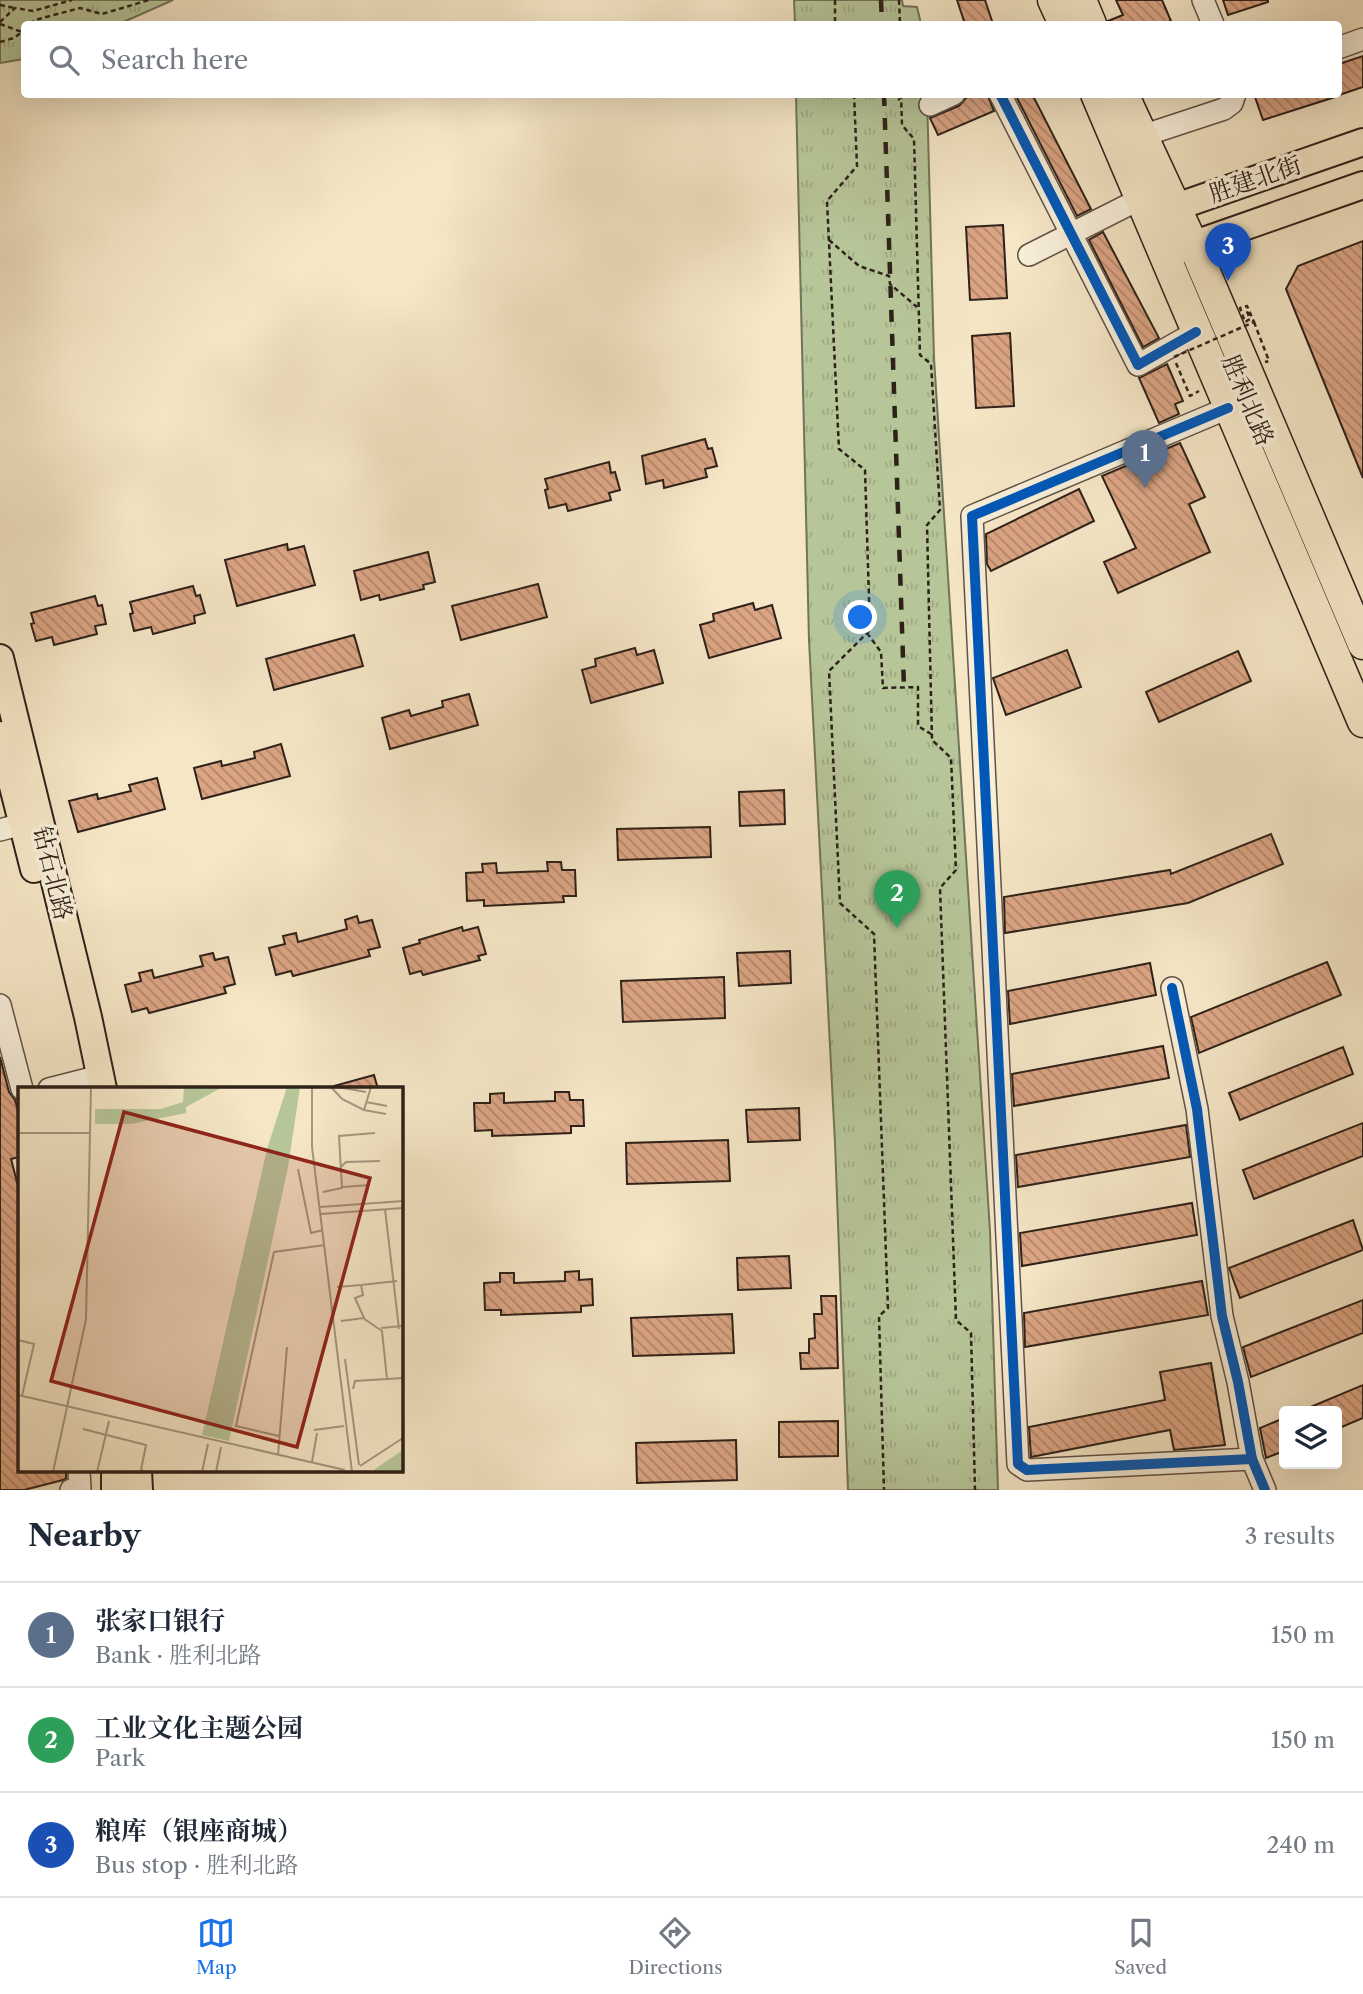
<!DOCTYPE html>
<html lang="en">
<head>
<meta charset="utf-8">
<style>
  :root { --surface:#fff; --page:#f2f2f3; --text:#1f2937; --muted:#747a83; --line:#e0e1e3; --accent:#1a73e8 }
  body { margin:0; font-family:"Libre Caslon Text","Noto Serif SC",serif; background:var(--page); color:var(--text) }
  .controls { position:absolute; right:21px; bottom:21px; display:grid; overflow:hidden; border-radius:7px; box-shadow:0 7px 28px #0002 }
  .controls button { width:63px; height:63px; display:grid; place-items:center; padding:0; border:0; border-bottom:2px solid var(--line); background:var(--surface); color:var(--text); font:35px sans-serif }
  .you { position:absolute; left:861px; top:618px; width:24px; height:24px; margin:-18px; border:5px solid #fff; border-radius:50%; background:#1a73e8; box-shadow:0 0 0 10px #1a73e833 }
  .badge { display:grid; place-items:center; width:46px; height:46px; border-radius:50%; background:var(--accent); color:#fff; font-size:23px; font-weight:700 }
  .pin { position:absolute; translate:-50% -58px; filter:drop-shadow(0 2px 4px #0008) }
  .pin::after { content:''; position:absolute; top:37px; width:24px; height:21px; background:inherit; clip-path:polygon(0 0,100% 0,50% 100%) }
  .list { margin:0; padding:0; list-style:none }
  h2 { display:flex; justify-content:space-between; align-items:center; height:91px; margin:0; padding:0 28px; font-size:30px }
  h2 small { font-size:23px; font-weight:400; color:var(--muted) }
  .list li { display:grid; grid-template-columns:46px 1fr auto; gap:21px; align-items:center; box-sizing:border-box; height:105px; padding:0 28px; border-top:2px solid var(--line) }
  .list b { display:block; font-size:26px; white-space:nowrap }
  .list p { margin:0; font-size:23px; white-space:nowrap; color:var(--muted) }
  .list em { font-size:23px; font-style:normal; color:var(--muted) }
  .icon { flex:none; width:38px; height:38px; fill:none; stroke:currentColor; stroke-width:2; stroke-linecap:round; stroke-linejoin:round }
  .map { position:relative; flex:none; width:1363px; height:1490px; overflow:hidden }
  .search { position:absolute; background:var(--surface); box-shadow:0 7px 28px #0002; left:21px; right:21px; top:21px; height:77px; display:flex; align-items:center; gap:18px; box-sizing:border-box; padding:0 24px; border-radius:7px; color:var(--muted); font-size:26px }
  .sheet { height:406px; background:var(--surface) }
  nav { display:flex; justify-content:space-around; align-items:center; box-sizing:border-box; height:98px; border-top:2px solid var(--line); background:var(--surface); font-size:19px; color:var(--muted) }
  nav a { display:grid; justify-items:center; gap:4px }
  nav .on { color:var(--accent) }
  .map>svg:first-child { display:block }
</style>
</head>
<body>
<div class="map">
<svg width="1363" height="1490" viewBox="0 0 1363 1490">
  <defs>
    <pattern id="park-tufts" width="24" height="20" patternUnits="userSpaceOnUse" patternTransform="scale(1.75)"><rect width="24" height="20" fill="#b7c699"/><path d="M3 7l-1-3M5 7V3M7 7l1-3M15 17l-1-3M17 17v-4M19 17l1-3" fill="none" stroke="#9eaa83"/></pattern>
    <pattern id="building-back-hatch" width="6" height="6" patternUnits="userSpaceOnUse" patternTransform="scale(1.75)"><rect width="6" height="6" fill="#dca584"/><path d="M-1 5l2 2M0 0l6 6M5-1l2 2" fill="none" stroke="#b3866b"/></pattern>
  </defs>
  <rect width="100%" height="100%" fill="#f5e6c6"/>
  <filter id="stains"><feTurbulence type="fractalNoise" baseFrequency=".00286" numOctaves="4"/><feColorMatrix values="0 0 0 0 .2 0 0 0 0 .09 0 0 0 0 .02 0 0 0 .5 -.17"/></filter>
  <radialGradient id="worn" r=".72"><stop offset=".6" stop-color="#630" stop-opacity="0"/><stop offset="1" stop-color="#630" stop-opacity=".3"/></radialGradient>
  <g fill="url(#park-tufts)" stroke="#727459" stroke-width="2">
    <polygon points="0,0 173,0 119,24 24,24 24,59 0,63"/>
    <polygon points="794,0 902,0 903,6 917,7 921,24 795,24"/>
    <polygon points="796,95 927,95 934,358 990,1231 998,1490 848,1490 835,1143 809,640"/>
  </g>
  <g fill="url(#building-back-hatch)" stroke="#2e2119" stroke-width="2">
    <polygon points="957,0 985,0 993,24 965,24"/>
    <polygon points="1116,0 1162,0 1171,21 1162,24 1108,24 1108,21 1123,15"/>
    <polygon points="1223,0 1268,0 1268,2 1228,15"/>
    <polygon points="1363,56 1363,87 1339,95 1339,64"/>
    <polygon points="971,94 987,94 994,111 938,135 930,118 959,106 967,97"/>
    <polygon points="1015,94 1032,94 1091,209 1077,216"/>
    <polygon points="1254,94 1334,94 1335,97 1263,120"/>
    <polygon points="1003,225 1007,298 970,300 966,227"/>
    <polygon points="1103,232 1159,338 1143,347 1089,240"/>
    <polygon points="1363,241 1363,478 1286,289 1298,266"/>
    <polygon points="1010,333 1014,406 976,408 972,336"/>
    <polygon points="1167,364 1183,401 1175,404 1179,414 1159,423 1139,378"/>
    <polygon points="705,439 708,449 712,448 717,466 705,469 707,477 664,488 663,480 646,484 642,456"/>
    <polygon points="1180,443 1205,497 1189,504 1210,552 1118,593 1104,562 1136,548 1102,476"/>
    <polygon points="609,462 611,473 615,472 620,490 609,493 611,500 568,511 566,504 549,508 545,490 548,489 545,479"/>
    <polygon points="1079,489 1094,521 991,571 987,564 986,534"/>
    <polygon points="287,544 288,550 304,546 315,585 237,606 225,560"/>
    <polygon points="428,552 435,582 423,585 424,589 380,600 379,595 361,600 354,571"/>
    <polygon points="538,584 547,617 461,640 452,606"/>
    <polygon points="193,586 196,596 200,595 205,613 194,616 195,623 153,634 151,627 134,631 130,614 133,613 130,602"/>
    <polygon points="95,596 98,606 102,605 106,624 95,626 97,634 54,645 52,637 36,641 31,624 34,623 31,613"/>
    <polygon points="753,603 755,610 772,605 781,638 709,658 700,625 714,621 713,614"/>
    <polygon points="354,635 363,666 274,690 266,659"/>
    <polygon points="635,648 637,655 654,650 663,683 591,703 582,670 596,666 595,659"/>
    <polygon points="1067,650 1081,687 1006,715 993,678"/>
    <polygon points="1238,651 1251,681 1159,722 1146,692"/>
    <polygon points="469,694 478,725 390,749 382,718 409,710 411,716 443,707 442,701"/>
    <polygon points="281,744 290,776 202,799 194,768 221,761 222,766 255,758 254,752"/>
    <polygon points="157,778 165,809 78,832 69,801 97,794 98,799 131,791 129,785"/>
    <polygon points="784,790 785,824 740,826 739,792"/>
    <polygon points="710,827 711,857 618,860 617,829"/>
    <polygon points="1271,834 1283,864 1188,903 1005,933 1004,897 1170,870 1171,874"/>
    <polygon points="547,862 561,862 562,870 575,870 576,896 563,896 564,902 484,906 484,900 467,901 466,873 483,872 482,864 496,863 497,873 548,871"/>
    <polygon points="357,916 359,923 372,920 380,947 368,950 370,956 293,976 291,971 276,975 269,948 285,944 283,936 296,933 298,942 347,929 345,920"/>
    <polygon points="462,927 463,931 478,927 486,954 478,956 480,960 423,975 421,971 410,974 403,948 420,943 419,940"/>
    <polygon points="790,951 791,983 739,986 737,953"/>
    <polygon points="213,953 215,960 228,957 235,984 224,987 226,993 149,1013 147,1008 132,1012 125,985 141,981 139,973 152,970 154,978 203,966 200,956"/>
    <polygon points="1327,962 1341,995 1199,1053 1191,1017"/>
    <polygon points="1150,963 1156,995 1010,1024 1008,991"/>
    <polygon points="724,977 725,1018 623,1022 621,981"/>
    <polygon points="1163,1046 1169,1078 1014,1106 1012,1074"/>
    <polygon points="1343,1047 1353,1074 1240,1120 1229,1093"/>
    <polygon points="0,1057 9,1092 15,1100 19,1115 19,1157 11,1159 19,1190 19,1471 66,1471 66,1478 63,1480 24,1490 0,1490"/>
    <polygon points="374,1075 378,1089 334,1089 334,1086"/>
    <polygon points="555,1092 569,1092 570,1100 583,1100 584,1126 571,1126 571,1133 492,1136 492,1130 475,1131 474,1103 490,1103 490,1094 504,1093 504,1103 555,1101"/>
    <polygon points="799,1108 800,1140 748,1142 746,1110"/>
    <polygon points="1363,1123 1363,1156 1254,1199 1243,1170"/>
    <polygon points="1186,1125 1190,1157 1018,1187 1016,1155"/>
    <polygon points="728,1140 730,1181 627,1184 626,1143"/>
    <polygon points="1192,1203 1197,1235 1022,1266 1020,1233"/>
    <polygon points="1353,1220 1363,1250 1240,1298 1229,1268"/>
    <polygon points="789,1256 791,1288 738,1290 737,1258"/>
    <polygon points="579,1271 579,1280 592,1279 593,1305 581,1306 581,1312 501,1315 501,1310 485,1310 484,1283 500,1282 500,1273 514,1273 514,1283 565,1281 565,1272"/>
    <polygon points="1202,1281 1208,1315 1025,1347 1024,1313"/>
    <polygon points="821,1296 836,1296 838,1368 801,1369 800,1353 809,1353 809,1339 815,1338 814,1314 822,1314"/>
    <polygon points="1363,1300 1363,1333 1251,1377 1243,1347"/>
    <polygon points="732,1314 734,1353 633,1356 631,1318"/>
    <polygon points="1211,1363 1225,1445 1174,1450 1170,1430 1031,1457 1029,1427 1165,1400 1160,1372"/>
    <polygon points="1363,1385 1363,1418 1337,1429 1337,1411 1301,1411"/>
    <polygon points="1284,1418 1284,1451 1266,1458 1260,1428"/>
    <polygon points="838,1421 838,1456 779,1457 779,1422"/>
    <polygon points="736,1440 737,1480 637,1483 636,1443"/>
  </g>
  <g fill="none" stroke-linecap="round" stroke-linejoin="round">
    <defs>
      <g id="minor">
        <polyline points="1203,0 1213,24"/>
        <polyline points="1338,48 1363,39"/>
        <polyline points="1000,94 1138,365 1196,332"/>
        <polyline points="930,105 954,94"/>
        <polyline points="1142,136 1224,109 1232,103 1235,94"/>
        <polyline points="1029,255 1140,199"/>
        <polyline points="1228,408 972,516 1018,1464 1027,1470 1252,1459"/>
        <polyline points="0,830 22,824"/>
        <polyline points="1172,988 1197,1109 1222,1316 1238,1382 1252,1459 1265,1490"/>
        <polyline points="0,1005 22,1089"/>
        <polyline points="49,1089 100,1076"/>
        <polyline points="71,1490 80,1488 79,1471"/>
      </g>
      <g id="major">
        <polyline points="1156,214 1363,142"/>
        <polyline points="1175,251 1363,185"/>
        <polyline points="0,658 88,1017 103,1089"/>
        <polyline points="0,735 34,869"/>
        <polyline points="115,1471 115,1490"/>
        <polyline points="138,1471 139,1490"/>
      </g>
      <g id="highway">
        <polyline points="1053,0 1064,24"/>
        <polyline points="1081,0 1091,24"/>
        <polyline points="1096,94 1363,722"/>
        <polyline points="1123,94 1199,258 1363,644"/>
      </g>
    </defs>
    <use href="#minor" stroke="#605244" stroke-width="24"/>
    <use href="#major" stroke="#2e2119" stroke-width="30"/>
    <use href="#highway" stroke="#2e2119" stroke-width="33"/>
    <g stroke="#2e2119" stroke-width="2.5" stroke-dasharray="5 3.5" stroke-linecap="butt">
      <polyline points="835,0 835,24"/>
      <polyline points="899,0 900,24"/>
      <polyline points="0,5 15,8"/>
      <polyline points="0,22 15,8 33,11 72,0"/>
      <polyline points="0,24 22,32 24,30"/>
      <polyline points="30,24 35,20 80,8 102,14 149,0"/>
      <polyline points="0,42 14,38 22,32"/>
      <polyline points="854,94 857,166 827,201 839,449 865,470 870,630 829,671 840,903 874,934 888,1308 879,1316 884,1490"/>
      <polyline points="891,94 900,100"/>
      <polyline points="901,94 902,125 914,139 920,355 931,364 940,510 927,525 932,740 951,758 956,870 940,888 956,1320 971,1333 975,1490"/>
      <polyline points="829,240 859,266 889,276 890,284 917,307"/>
      <polyline points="1254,322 1269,361 1265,362"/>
      <polyline points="1176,363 1190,396 1199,391"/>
      <polyline points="867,633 881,652 883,688 918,687 918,726 931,734"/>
    </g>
    <use href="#minor" stroke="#f8efda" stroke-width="21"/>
    <use href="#major" stroke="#f5e6c6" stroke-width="26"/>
    <use href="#highway" stroke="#f5e6c6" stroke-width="30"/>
    <g stroke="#2e2119" stroke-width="4.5" stroke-dasharray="12 12" stroke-linecap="butt">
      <polyline points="881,0 882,24"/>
      <polyline points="884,94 904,688"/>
    </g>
    <polyline stroke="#2e2119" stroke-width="2.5" stroke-dasharray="5 3.5" stroke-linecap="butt" points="1174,357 1254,322 1247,306 1240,308 1245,322 1250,319 1246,309"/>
    <defs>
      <g id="cycleway">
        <polyline points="1000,94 1138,365 1196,332"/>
        <polyline points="1228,408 972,516 1018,1464 1027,1470 1252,1459"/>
        <polyline points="1172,988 1197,1109 1222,1316 1238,1382 1252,1459 1265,1490"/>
      </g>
    </defs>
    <use href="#cycleway" stroke="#f8efda" stroke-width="15"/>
    <use href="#cycleway" stroke="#0057b8" stroke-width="10"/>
  </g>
  <g text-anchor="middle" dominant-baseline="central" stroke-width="7" stroke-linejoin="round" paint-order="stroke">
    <g font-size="24" fill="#2e2119" stroke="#f8efda">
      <text transform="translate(1255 179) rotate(-19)">胜建北街</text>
      <text transform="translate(1248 400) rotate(67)">胜利北路</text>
      <text transform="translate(53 873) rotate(76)">钻石北路</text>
    </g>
  </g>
  <g transform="translate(18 1087)">
    <rect width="385" height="385" fill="#f5e6c6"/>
    <path d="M166,0L203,1L168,20V26L113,37H77V22H143L165,15ZM269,0H282L270,80L211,354L184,348L249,62ZM385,363V385L357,384V382Z" fill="#b7c699"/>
    <path fill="none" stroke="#a59781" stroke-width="2" d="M294,0V60L334,385M313,0L324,12L346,23L353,0M320,0L348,5M348,15L369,19M346,23L368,27M0,46H72M322,81L328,75L362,74M280,82L293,146L305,143M325,100L352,98M305,105L324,101L321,49L357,46M302,120L385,114M367,122L381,242M303,127L385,121M343,198L379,194M319,200L343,198L345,208L337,211L346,231L323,234M345,231L364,244L369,292M363,241L385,239M0,253L16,257L4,309M327,272L341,378M335,302L337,294L385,291M0,308L327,383M65,342L128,358L123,383L127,385M296,343L326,339M261,349L218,339L256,165L307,158M260,368L269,260M294,375L299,346M342,379L385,351M35,385L68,232L73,0M79,385L91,334M184,385L190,357M198,385L203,360"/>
    <path fill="#8f2418" fill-opacity="0.15" stroke="#8f2418" stroke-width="3.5" d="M106,25L352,91L279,360L33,294Z"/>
    <rect width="385" height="385" fill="none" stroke="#2e2119" stroke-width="3.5"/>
  </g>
  <rect width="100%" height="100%" filter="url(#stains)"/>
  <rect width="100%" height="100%" fill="url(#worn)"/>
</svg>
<div class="controls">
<button><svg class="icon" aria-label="layers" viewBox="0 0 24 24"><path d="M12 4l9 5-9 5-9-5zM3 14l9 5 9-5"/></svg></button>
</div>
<div class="you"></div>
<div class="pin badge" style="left:1145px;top:488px;background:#5c6f8a">1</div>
<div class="pin badge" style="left:897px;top:928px;background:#2e9e5b">2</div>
<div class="pin badge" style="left:1228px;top:281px;background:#1a4fb4">3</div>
<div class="search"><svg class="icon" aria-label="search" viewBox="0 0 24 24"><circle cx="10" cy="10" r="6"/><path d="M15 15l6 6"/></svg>Search here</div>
</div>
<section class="sheet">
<h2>Nearby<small>3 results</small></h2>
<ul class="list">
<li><span class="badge" style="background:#5c6f8a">1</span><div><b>张家口银行</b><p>Bank · 胜利北路</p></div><em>150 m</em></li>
<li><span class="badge" style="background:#2e9e5b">2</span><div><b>工业文化主题公园</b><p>Park</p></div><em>150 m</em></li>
<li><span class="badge" style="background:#1a4fb4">3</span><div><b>粮库（银座商城）</b><p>Bus stop · 胜利北路</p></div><em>240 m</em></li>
</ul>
</section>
<nav>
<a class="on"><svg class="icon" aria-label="map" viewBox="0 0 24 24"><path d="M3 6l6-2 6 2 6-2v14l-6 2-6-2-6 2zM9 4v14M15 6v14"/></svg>Map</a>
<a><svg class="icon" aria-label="directions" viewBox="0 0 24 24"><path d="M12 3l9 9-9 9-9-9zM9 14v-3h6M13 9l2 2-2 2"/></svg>Directions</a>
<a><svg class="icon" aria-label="saved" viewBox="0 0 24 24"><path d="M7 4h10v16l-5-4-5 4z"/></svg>Saved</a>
</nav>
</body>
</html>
